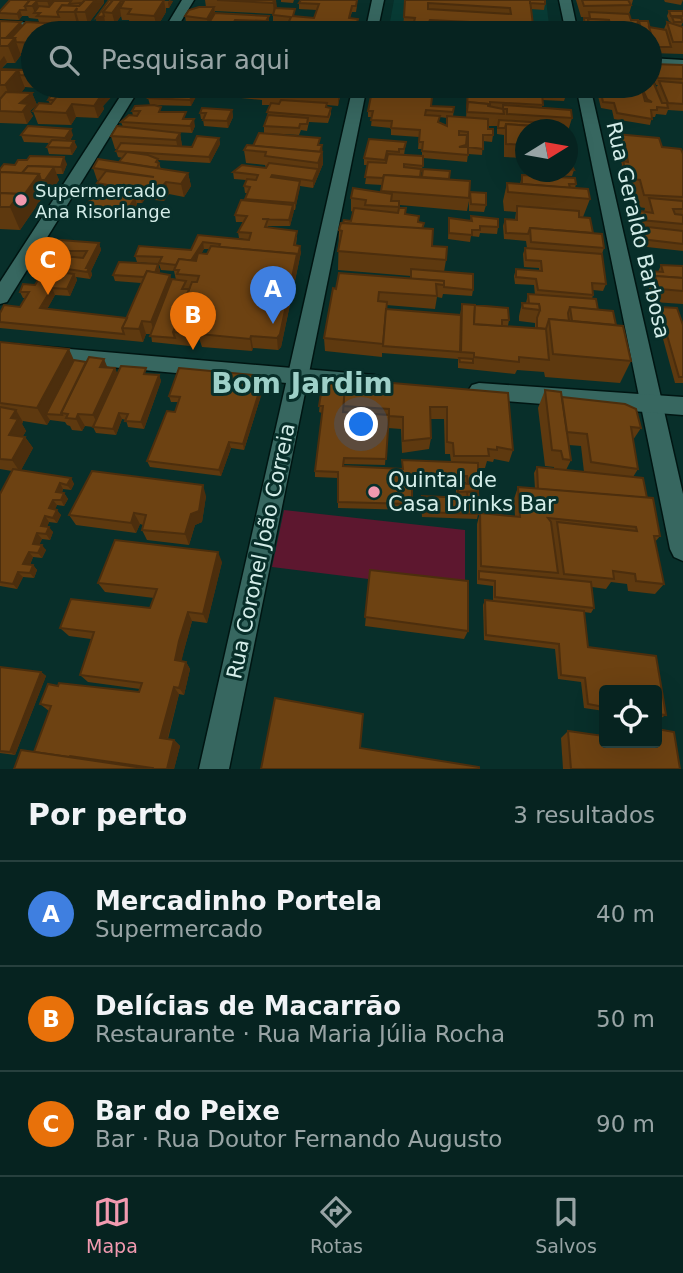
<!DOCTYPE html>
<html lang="pt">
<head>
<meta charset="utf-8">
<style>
  :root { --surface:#062320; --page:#0f2b29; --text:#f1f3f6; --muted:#98a4a5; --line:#27403e; --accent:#f29ab0 }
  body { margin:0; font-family:"DejaVu Sans",sans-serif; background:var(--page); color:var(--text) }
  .controls { position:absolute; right:21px; bottom:21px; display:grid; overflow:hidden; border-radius:7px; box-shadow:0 7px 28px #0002 }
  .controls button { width:63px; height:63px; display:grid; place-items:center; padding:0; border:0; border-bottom:2px solid var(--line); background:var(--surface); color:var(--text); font:35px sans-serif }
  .compass { position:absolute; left:515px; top:119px; width:63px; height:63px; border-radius:50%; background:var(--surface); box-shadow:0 7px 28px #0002; rotate:79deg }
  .you { position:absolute; left:362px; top:425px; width:24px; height:24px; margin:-18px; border:5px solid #fff; border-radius:50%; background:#1a73e8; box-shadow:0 0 0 10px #1a73e833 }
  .badge { display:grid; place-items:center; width:46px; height:46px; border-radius:50%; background:var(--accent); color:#fff; font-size:23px; font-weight:700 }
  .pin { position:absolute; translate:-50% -58px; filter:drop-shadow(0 2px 4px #0008) }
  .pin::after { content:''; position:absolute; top:37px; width:24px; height:21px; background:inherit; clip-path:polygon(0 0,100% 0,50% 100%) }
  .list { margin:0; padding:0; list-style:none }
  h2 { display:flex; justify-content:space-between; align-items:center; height:91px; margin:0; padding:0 28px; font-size:30px }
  h2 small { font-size:23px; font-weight:400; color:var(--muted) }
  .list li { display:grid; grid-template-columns:46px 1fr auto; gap:21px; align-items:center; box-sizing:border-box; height:105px; padding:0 28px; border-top:2px solid var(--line) }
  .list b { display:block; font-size:26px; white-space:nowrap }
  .list p { margin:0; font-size:23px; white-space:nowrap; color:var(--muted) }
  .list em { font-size:23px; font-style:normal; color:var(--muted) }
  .icon { flex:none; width:38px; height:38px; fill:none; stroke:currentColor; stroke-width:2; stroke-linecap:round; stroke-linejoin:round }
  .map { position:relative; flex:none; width:683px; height:769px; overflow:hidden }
  .search { position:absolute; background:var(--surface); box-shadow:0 7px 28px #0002; left:21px; right:21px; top:21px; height:77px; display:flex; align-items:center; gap:18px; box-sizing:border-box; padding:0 24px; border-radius:38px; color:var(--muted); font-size:26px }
  .sheet { height:406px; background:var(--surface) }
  nav { display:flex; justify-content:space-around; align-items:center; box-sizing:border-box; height:98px; border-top:2px solid var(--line); background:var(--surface); font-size:19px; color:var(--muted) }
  nav a { display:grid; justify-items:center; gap:4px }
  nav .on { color:var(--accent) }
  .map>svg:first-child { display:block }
</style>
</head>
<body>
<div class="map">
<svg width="683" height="769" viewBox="0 0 683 769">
  <rect width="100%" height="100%" fill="#082f2a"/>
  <polygon fill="#083b35" points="394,0 546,0 550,33 388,33"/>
  <polygon fill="#5d172f" points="284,510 465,530 465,591 272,567"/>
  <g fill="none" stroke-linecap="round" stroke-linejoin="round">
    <defs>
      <g id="street">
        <polygon points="182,0 194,0 174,33 162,33"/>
        <polygon points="372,0 384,0 377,33 365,33"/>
        <polygon points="559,0 571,0 578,33 566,33"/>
        <polygon points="0,21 140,29 146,33 81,33 0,29"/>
        <polygon points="650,58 683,60 683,68 650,66"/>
        <polygon points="127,86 141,86 7,302 0,304 0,282"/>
        <polygon points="353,86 367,86 229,769 199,769"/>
        <polygon points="576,86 590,86 683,494 683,561 674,557 670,549"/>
      </g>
      <g id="secondary">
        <polygon points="0,343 374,375 381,377 384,383 381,389 374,391 0,357"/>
        <polygon points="479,383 683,397 683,415 479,399 472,397 468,391 472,385"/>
      </g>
    </defs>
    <use href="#street" stroke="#001512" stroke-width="3"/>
    <use href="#secondary" stroke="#001512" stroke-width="3"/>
    <use href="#street" fill="#376760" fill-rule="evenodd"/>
    <use href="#secondary" fill="#376760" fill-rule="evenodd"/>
  </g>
  <g fill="#5e390f" fill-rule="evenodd">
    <polygon points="10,0 104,0 104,3 88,24 79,23 79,22 77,24 39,22 38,19 29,18 28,16 22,16 19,20 0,19 0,11"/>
    <polygon points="109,0 173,1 169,8 166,8 166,12 157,27 130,26 129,20 122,20 121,16 115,24 106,24 105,22 97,24 96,18"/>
    <polygon points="205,0 276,0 276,8 295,16 314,18 317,10 299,9 299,3 357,6 356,12 352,12 350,18 358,25 355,33 287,33 286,28 288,23 273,21 273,14 215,11 215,13 269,16 269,22 266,27 236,26 234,30 210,29 209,31 187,28 185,16 206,7"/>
    <polygon points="281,0 294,0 293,3 281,2"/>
    <polygon points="405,0 545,4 544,10 531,9 533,25 531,33 470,33 429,31 428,33 413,33 414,29 403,29"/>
    <polygon points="576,0 633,0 629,14 631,20 638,20 649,27 664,29 667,22 670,23 671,22 669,21 667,16 669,11 683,11 683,22 681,26 683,27 683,54 650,53 650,33 627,33 626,32 626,33 585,33 582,24 584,18 587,17 581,17"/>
    <polygon points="664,0 683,0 681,5 665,2"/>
    <polygon points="0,21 22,26 62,24 64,31 78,31 102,26 103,32 33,33 33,54 21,53 21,55 15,63 7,63 1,69 25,70 33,61 33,86 117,86 115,88 116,92 103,106 104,109 98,118 76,117 71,125 38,124 33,111 50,104 48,100 50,98 49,97 46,91 48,89 25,87 21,93 32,93 37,105 30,111 33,116 27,124 0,123"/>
    <polygon points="652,64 683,65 683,111 668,110 666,115 656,114 655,117 652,117 650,125 614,119 612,110 601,108 598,96 600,89 624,93 622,89 595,86 650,86 650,74 651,79 662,103 656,87 658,85 656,85 650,70"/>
    <polygon points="152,86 231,86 231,93 229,98 196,96 191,106 150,105 148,98 154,89"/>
    <polygon points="239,86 340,86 340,96 338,106 327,105 327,107 331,108 331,114 328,123 309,122 307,131 301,130 299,135 264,133 264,126 270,105 262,105 262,100 241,98"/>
    <path d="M373,86H425L431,106L454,107L453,117L466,118L468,87H461V86H565L566,95L564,101L542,100V108L572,118L568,131V130H526V171L524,158L504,157V135L497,134V126H488V129L493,135L492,142L483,141L482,155L468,154L467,162L423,158L422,172H421L420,177L449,179L469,195L486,205L484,212L469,211V201L467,211L400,205V208L405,214L418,222L432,246L446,260L444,272L473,290L472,296L443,294L442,298L437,297L435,309L386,305V309L460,315L462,304L509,320L508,326L535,328V323L519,321V316L522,303H526L528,294L535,295L534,285L515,284L514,276L516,269L539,271V268L524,267L523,254L525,248H527L526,241L504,239L503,226L505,219L515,220L516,212L504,211L503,201L507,183L520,184L522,175L576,184L575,188L590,199L583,217L593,233L604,248L602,254L606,284L603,291L593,290V295L592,299L598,310L616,325L631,361L620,383L545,377L544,372L517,370L515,374L458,368V359L382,353V357L325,351L324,338L333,288L410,279L411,276L338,270L339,230L343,223L351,221L353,212L351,211V198L381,192L382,185L365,184L368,165H364V158L406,142L404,155L422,156V149H418L419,137L391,135V128L371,126L372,117H368V111ZM439,117L447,118L446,126L439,123Z"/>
    <polygon points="442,86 454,86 453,95 441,95"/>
    <polygon points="232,110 233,117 228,128 204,126 203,119 201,119 200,113"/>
    <polygon points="132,111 163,112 187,119 195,126 192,133 158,131 180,133 182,146 192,147 219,138 220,144 210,163 158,160 161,169 188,173 191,186 184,197 169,194 164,201 145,199 142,203 137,203 137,205 128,218 89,212 86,205 99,190 97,183 99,181 97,180 93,168 119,162 123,158 118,157 116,151 117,149 115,149 111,136 123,127 121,122 133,116"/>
    <polygon points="616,134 662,147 683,154 683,251 638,246 634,224 640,211 644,212 645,208 639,207 635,193 628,192 626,181 620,180 618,174 622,165 620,156 614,156 611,147"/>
    <polygon points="21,135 73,135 70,141 74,141 77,147 72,155 49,154 47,147 49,143 24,142"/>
    <path d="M322,145L323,164L313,188L300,186L295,210H294L290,226H268V228L297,237L296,245L301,252L281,347L278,350L253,348L252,351L202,347L199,338L193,337L190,346L152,342L151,334H146L143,342L0,328V313L20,307L25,298H23L20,292L55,276L56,274L50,273L47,266L56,256L53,251L99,243L101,250L91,271L92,275L90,279L76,277L77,280L70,296L55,295L47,309L127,318L141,283L115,281L113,275L158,264L160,271L159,273L170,275L171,281L176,280L174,271L161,270L159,264L137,262L135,256L191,250L198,235L249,240L239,238L238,232L243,222H236L235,215L245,200L247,193H245L244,186L246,180L234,179L233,172L266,168L265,165L246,163L244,150L253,146ZM204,249H209L207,254H201Z"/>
    <polygon points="568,159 574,170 572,176 526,174 526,172 568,172"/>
    <polygon points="67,164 63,174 56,174 59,180 50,193 46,192 20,230 0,229 0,169 15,165"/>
    <polygon points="471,216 498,227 497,234 480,233 479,237 471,236 470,242 448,239 449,218 470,221"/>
    <polygon points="661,265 683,266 683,304 653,302 646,278 649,271 658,272"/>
    <polygon points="659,307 683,325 683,383 675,383 656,313"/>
    <polygon points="0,342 74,360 115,368 117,374 159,375 161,381 144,429 128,427 126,420 122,419 116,435 96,433 93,427 85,426 82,431 72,430 70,426 67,425 65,422 50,420 47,425 23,421 22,424 26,431 23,436 25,437 33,448 21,470 71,478 74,484 71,490 63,489 62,493 64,493 68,499 64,506 57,505 55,509 61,515 57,523 49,522 47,527 53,532 50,540 42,539 39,545 46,550 42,558 33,557 30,565 33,565 37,570 34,578 23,577 17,589 0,586 0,494 12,471 0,469"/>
    <polygon points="264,376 265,383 244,450 231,448 221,476 150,467 147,461 175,412 178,402 171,402 169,396"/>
    <path d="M318,383L508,393L513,450L509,462L494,459L493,462L487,461L485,468H478L477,493L479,500L478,504V514L477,519L422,517L421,502L422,496L456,498V489L458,483H466L465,482H428L427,488L412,489L411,510L338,508V478L315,477V471L322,413L319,412L321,393H318ZM431,419H444L445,454H450L451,462L402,460V469L344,466V464L385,465L388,423V428L401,429L402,453L429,449L431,438Z"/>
    <path d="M545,390L561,392L562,397L625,404L636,409L641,428L633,440L638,469L633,477L643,478L647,498H653L660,536L655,542L664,584L655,594L628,591L627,584L611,582L606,589L592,587L594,608L591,613L584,612L588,647L656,656L666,715L661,718H657V690H604V711L584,708L581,682L558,679L555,649L484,640L483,605L485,600L493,601V586L477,584V524L480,513L515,516L514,499L518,487L535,489L534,473L537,467L554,468V467L545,466L538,408ZM569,445L581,446L584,472L566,470L571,460Z"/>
    <polygon points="206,496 202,522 195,525 189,545 147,540 142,530 143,525 140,524 136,533 76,525 69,515"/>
    <polygon points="222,562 207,623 192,621 184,650 181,661 186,662 190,669 184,695 179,694 168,739 174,740 180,746 174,769 14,769 34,752 49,711 40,704 58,686 139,692 140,689 88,682 80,675 91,639 69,636 60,628 150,608 154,598 105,592 98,583"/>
    <polygon points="370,570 468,631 464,639 365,626"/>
    <polygon points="0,667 41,672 46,676 15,755 0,753"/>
    <polygon points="568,731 680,769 563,769 561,738"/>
  </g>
  <g fill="#4c2e0d">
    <polygon points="48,0 55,0 56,6 51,12 47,1"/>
    <polygon points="92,0 104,0 104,3 88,24 85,12"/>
    <polygon points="120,0 124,1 121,1 123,9 120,8 121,16 115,24 112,13"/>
    <polygon points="164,0 166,12 157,27 154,16"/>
    <polygon points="169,0 173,1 169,8 168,3"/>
    <polygon points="274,0 276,0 277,7 274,14 273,3"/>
    <polygon points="37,1 41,12 35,13 32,6"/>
    <polygon points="214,7 216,19 209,23 210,29 209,31 207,19"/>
    <polygon points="77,8 76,12 79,22 77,24 74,12"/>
    <polygon points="20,10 22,16 19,20 17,14"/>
    <polygon points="104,16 105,22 97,24 96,18"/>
    <polygon points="269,16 269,22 266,27 266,21"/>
    <polygon points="21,22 25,34 16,42 21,55 15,63 8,46 1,43"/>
    <polygon points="62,24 65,33 55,33"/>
    <polygon points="102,26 104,33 97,33"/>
    <polygon points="4,56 7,62 0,70 0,61"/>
    <polygon points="18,70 25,88 12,103 5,85"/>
    <polygon points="111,86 117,86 115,88 116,92 103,106 104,109 98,118 94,106 100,97"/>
    <polygon points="227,86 231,86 231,93 229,98"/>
    <polygon points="335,86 340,86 340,96 338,106 338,88"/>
    <polygon points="195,91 196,97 191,106 190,100"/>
    <polygon points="32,93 37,105 30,111 33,116 27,124 20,103"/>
    <polygon points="72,104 76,117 71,125 66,113"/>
    <polygon points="232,110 233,117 228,128 227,121"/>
    <polygon points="194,119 195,126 192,133 190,126"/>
    <polygon points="71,129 73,135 68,144 65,138"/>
    <polygon points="180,133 182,146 179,153 176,140"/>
    <polygon points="219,138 220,144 210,163 209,157"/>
    <polygon points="74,141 77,147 72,155 70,148"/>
    <polygon points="322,145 323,164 313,188 313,181 318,169 318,163"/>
    <polygon points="64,157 67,164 63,174 61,167"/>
    <polygon points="54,167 59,180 50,193 45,180"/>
    <polygon points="188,173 191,186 184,197 181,184"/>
    <polygon points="39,174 46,192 20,230 10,207 19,194"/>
    <polygon points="300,181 300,188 295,210 295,203"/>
    <polygon points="166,182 169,194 164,201 160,189"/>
    <polygon points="141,186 145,199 142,203 138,191"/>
    <polygon points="135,198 137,205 128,218 126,212"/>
    <polygon points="293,205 294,211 290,226 289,220"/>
    <polygon points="203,242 204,249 196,262 192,259"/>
    <polygon points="99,243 101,250 91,271 92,275 90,279 86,268"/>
    <polygon points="300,246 301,252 281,347 278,350 277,338 297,254"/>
    <polygon points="158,264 160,271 155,284 153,278"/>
    <polygon points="74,274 77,280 70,296 67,289"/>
    <polygon points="170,275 173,288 155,335 151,322"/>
    <polygon points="52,288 55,295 44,315 40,308"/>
    <polygon points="142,321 146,334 143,342 139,329"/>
    <polygon points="189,324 193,337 190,346 187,333"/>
    <polygon points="251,336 253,348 252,351 250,339"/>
    <polygon points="69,349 77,367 46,414 50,420 47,425 37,408"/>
    <polygon points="104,359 109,371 100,367"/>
    <polygon points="115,368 120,380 99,427 93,415"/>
    <polygon points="159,375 161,381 144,429 141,422"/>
    <polygon points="264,376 265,383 244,450 243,444"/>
    <polygon points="16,410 23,422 22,424 26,431 17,446 9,435 11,418"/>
    <polygon points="119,413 122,419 116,435 113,429"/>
    <polygon points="78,414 85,426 82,431 76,419"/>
    <polygon points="25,437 33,448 20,472 12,460"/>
    <polygon points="229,442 231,448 221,476 219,470"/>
    <polygon points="71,478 74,484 71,490 67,485"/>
    <polygon points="60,483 63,489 59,498 56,492"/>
    <polygon points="203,485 206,496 202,522 195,525 189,545 185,534 191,514"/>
    <polygon points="64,493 68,499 64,506 61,500"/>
    <polygon points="53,500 57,505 53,514 49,508"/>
    <polygon points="57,510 61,515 57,523 53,518"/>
    <polygon points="134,513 140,524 136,533 131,523"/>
    <polygon points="45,516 49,522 45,532 41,526"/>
    <polygon points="49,527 53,532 50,540 46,534"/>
    <polygon points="37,533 42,539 37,549 33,544"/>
    <polygon points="42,545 46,550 42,558 38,553"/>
    <polygon points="29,552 33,557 28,569 23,564"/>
    <polygon points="218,552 222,562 207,623 203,614"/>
    <polygon points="33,565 37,570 34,578 30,573"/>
    <polygon points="18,572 23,577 17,589 13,584"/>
    <polygon points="188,612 192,621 184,650 180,668 175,660 179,641"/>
    <polygon points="186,662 190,669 184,695 179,688"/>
    <polygon points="41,672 46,676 15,755 10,752"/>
    <polygon points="174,687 179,694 166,744 160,738"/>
    <polygon points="174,740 180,746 174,769 167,769"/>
  </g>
  <g fill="#6d4212" stroke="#4c2e0d" stroke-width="2" fill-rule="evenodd">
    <polygon points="10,0 30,0 25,6 26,10 20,10 17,14 0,13 0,11"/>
    <polygon points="30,0 48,0 47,1 37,1 32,6 25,6"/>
    <polygon points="85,0 95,0 85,12 76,12 77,8 74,12 57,12 62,5 79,6"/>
    <polygon points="109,0 113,0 103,12 104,16 96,18"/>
    <polygon points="113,0 164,0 154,16 128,14 131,9 120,8 124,1 121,1 112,13 103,12"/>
    <polygon points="217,0 274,0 273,3"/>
    <polygon points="301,0 357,0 356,6 352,6 349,18 358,19 354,32 312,30 313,27 286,28 291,17 273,15 275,8 295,9 293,16 314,18 319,4 299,3"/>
    <path d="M405,0H530L533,25L430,20L429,22H414L415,18L404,17ZM428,3L510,8L511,14L428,9Z"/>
    <polygon points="530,0 545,0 545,4 530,3"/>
    <polygon points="582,0 628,0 631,5 584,6"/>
    <polygon points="54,1 71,1 69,4 82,3 79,6 62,5 57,12 59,17 37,16 40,13 34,13 39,6 49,7"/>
    <polygon points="199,7 214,7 207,19 185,16 189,10"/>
    <polygon points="669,11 683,11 683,16 671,16"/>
    <polygon points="589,12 629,14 631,20 638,20 637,27 638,33 630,33 629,26 618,26 622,27 619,27 617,33 611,33 609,20 588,19 587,24 585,24 584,18 590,18"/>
    <polygon points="215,13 269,16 266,21 235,20 233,24 209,23"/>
    <polygon points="672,17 681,18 683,22 674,22"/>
    <polygon points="588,19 609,20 611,33 591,33"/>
    <polygon points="0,21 21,22 6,38 0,38"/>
    <polygon points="639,21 648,21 653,41 650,41 650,33 642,33"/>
    <polygon points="26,22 62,24 55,33 33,33 33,43 16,42 15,38 11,38"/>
    <polygon points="667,22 683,27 683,42 673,42"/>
    <polygon points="82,25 102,26 97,33 76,33"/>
    <polygon points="619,27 625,28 626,33 620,33"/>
    <polygon points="649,27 666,30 671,47 651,47 653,41"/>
    <polygon points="175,30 197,31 196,33 173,33"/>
    <polygon points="63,31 78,31 76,33 61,33"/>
    <polygon points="0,38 15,38 8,46 0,46"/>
    <polygon points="33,61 33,76 20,75 18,70 0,70 0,69 25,70"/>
    <polygon points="652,64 683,65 683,79 658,78"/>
    <polygon points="0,70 18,70 5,85 0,85"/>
    <polygon points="650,79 652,79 662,103 667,103 668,108 657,107 657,110 651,110 652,119 617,113 614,103 603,102 600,89 628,94 625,86 641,86 645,101 652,102 647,99 641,86 650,86"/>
    <polygon points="659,81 683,83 683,104 668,103"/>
    <polygon points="51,86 114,86 101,100 100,97 58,95 54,100 48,100 54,91 46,91"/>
    <polygon points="304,86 338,86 338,88"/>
    <path d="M373,86H416L433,88L431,106L454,107L453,112L426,110L425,115L440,116L438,122L447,126V116L488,119V129H493V135H483V149L468,147V155L422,151L423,142H419L420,130L391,128L392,121L371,120L373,111H368ZM459,131L468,132V147H459L466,145L467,135H459Z"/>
    <polygon points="468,86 565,86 566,95 542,93 543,105 490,102 490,107 488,106 488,104 468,102 467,108"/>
    <polygon points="154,88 195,91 190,100 148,98"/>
    <polygon points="262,88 326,92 325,97 261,92"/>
    <polygon points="6,92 32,93 20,103 28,104 22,112 0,111 0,99"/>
    <polygon points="58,95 100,97 94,106 72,104 66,113 33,111 39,103 51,104"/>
    <polygon points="281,100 327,103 326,107 331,108 328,117 267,112 271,103 279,104"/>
    <polygon points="468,102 488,104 488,106 503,109 503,105 571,110 572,118 507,114 507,109 503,109 504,114 467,112"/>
    <polygon points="154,105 161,107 159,112 186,112 183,119 194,119 190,126 121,122 129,115 137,116 140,111 132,111 135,106"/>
    <polygon points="202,108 232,110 227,121 203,120 206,113 200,113"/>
    <polygon points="268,115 308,118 307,124 300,124 299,128 264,126"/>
    <polygon points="499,120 560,124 561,128 506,124 505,128 498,128"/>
    <polygon points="506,124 562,128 562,130 526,130 526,145 506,144"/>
    <polygon points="28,126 71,129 65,138 21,135"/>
    <polygon points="117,126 180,133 176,140 111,136"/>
    <polygon points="259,133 320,138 318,145 322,145 320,152 253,146"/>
    <polygon points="616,134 659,138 662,147 681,149 683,154 683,197 644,195 640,180 633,179 631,168 625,168 623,161 628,162 625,144 618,143"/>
    <polygon points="197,136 219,138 209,157 116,151 121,143 192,147"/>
    <polygon points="369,139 406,142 404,149 399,149 399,152 387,151 385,160 364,158"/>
    <polygon points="52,140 74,141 70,148 47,147"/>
    <polygon points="247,145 322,152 318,163 265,156 266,152 244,150"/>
    <polygon points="127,152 148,155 158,159 156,162 159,163 157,168 119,162"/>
    <polygon points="388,154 423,156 423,166 404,164 404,167 421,169 420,177 384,175 383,178 365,177 368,162 386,163"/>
    <polygon points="30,156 64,157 61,167 28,166 22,173 0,172 0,169 4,164 15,165 18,160 27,160"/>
    <polygon points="98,159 188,173 181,184 166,182 160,189 141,186 138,191 97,183 106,171 154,177 93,168"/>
    <polygon points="568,159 574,170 568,169"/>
    <polygon points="269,163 318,169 313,181 272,175 271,177 300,181 295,203 245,199 250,187 244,186 247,179 256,180 258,175 233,172 242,165 266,168"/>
    <polygon points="28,166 54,167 45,180 41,180 39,174 22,173"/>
    <polygon points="423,169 450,171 449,179 422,177"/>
    <polygon points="0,172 39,174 21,199 19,194 0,193"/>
    <polygon points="384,175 470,181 469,198 381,191"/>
    <polygon points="522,175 575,178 576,184 569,184 570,188 522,184"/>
    <polygon points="507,183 588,189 590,199 508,192"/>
    <polygon points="353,188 392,194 391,201 399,201 399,207 365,205 366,200 351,198"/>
    <polygon points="99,190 135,198 126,212 86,205"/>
    <polygon points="470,192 486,193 486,205 471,204"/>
    <polygon points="0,193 19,194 10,207 0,207"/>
    <polygon points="649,198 683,201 683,209 673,209 675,214 683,215 683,224 641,220 640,211 653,213"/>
    <polygon points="241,200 293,205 289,220 262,219 268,219 265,227 297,231 294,245 300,246 297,260 297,254 219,247 220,244 203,242 192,259 195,259 194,261 179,259 176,265 159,263 162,257 135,256 139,246 191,250 198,235 249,240 251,233 238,232 247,216 235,215"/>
    <polygon points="517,206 579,211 579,217 590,218 593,233 530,228 528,234 506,233 505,219 517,220"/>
    <polygon points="354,208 398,213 399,208 406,208 405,214 419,216 418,222 424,223 422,229 343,223 344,220 351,221"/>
    <polygon points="471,216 498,219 498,227 480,226 480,230 472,230 472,235 449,233 449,218 472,221"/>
    <polygon points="341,223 433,229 432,246 447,247 446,260 338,251 342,231 339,230"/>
    <polygon points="639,226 683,231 683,244 641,239"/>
    <polygon points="530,228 602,234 604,248 531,242"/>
    <polygon points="60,240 99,243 86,268 89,268 87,272 47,266 53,255 83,258 87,251 53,251"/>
    <path d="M211,246L297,254L280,334L277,338L251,336L250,339L199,334L202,325L189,324L187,333L173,332L192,282H197L199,276L177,274L179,270H174L179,259L196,261L198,253L207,254ZM254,282L259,283L258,286H253ZM265,284L277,285L276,288L264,287Z"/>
    <polygon points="525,248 602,254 606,284 592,283 593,295 538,290 536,279 516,277 516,269 542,271 541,261 526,260"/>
    <polygon points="119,262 158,264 155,273 147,271 144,277 113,275"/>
    <polygon points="661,265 683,266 683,279 683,278 655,276 652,282 649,271 663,272"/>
    <polygon points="411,269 473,274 473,290 444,287 444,281 411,279"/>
    <polygon points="147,271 170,275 151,322 142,321 139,329 122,328"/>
    <polygon points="57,272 74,274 67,289 52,288 40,308 127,318 122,328 124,334 0,322 0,313 4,305 20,307 29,292 20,292 23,284 35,285 41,275 55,276"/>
    <polygon points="339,273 444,281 444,285 436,284 437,296 379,292 378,301 387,302 383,344 324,338 333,288 336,289"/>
    <polygon points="655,276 683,278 683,291 659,289"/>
    <polygon points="172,279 186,281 182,289 189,289 173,332 175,338 150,336"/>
    <polygon points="528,294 596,299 598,310 570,307 568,313 569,321 549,319 546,329 537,328 537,318 540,310 539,304 529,304"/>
    <polygon points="522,303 539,304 540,310 523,308"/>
    <polygon points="462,304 475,305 474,324 546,329 549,360 519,357 519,362 474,357 474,353 461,352"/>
    <polygon points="474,305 508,308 509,320 502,320 502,326 474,324 475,305"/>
    <polygon points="570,307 613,311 616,325 572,321"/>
    <polygon points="659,307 677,308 683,325 683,377 679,377"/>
    <polygon points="386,309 461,315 460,352 383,346"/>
    <polygon points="549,319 623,326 631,361 553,354"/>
    <polygon points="0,342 69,349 37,408 0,403"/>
    <polygon points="89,357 104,359 100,367 115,368 93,415 78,414 76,419 66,418 68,414 61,413"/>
    <polygon points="459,358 473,359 473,363 460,362"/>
    <polygon points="74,360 86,362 61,413 62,415 46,414"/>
    <polygon points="121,366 146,368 144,374 159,375 141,422 125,421 128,414 119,413 113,429 93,427"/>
    <polygon points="179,368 264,376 243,444 229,442 219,470 147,461 167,411 175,412 180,397 169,396"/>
    <polygon points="346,379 508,393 513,450 497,447 497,450 488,449 489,456 454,456 453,443 447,442 447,407 430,407 431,438 403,441 403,417 389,416 389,409 343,406"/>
    <polygon points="318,383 345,385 343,412 389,415 386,459 344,458 343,466 403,469 402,460 478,463 478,491 458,492 458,483 468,484 467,476 428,477 428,482 412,483 412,504 338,502 338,472 315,471 323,406 319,406 322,387 318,386"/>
    <polygon points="545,390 561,392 571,460 563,459 561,451 552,450"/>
    <polygon points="562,397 625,404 636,409 641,428 631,427 638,469 591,462 587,434 567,432"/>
    <polygon points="0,407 16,410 11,418 18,419 9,435 25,437 12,460 0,459"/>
    <polygon points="537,467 643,478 647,498 538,489"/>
    <polygon points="13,469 71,478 67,485 60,483 56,492 64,493 61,500 53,500 49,508 57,510 53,518 45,516 41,526 49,527 46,534 37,533 33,544 42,545 38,553 29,552 23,564 33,565 30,573 18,572 13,584 0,582 0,494"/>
    <polygon points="92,471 203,485 199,511 191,514 185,534 142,530 146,515 134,513 131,523 69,515"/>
    <polygon points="518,487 653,498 660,536 654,536 664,584 636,581 635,574 613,571 614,579 564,574 557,522 637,531 636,527 548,518 551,522 558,573 481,566 480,513 520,517"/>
    <polygon points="467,492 478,493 479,500 473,500 472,504 478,504 478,514 423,512 422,496 468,498"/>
    <polygon points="115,540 218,552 203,614 188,612 179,641 175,660 186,662 179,688 174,687 160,738 174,740 167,769 153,769 153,768 70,756 69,757 34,752 51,706 40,704 48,684 58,686 59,683 139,692 142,683 80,675 94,632 60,628 71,599 150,608 157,589 98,583"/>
    <polygon points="370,570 468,581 468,631 365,617"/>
    <polygon points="479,571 591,582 594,608 495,597 495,581 479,579"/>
    <polygon points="485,600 584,611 588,647 656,656 666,715 657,714 657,690 604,690 604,707 588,704 585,678 561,675 559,644 486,635"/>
    <polygon points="0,667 41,672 10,752 0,751"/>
    <polygon points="275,698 363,714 360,748 479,767 479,769 261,769"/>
    <polygon points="657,729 674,732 680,769 571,769 568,731 604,736 604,743 657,743"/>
    <polygon points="21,750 150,769 14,769"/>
  </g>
  <g fill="#f29ab0" stroke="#082f2a" stroke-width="2.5">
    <circle cx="21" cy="200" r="7"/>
    <circle cx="374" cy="492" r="7"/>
  </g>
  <g text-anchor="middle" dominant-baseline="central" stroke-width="6" stroke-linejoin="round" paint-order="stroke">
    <g font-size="18" fill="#d4ede9" stroke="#082f2a" text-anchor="start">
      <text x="35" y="190">Supermercado<tspan x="35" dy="21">Ana Risorlange</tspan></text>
    </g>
    <g font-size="21" fill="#d4ede9" stroke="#082f2a">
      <text transform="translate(638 230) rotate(77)">Rua Geraldo Barbosa</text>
      <text transform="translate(261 551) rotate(-78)">Rua Coronel João Correia</text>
    </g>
    <g font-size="21" fill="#d4ede9" stroke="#082f2a" text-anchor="start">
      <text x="388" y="480">Quintal de<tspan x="388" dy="24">Casa Drinks Bar</tspan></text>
    </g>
    <g font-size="28" font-weight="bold" fill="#9ed0c8" stroke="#082f2a">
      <text x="302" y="383">Bom Jardim</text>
    </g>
  </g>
</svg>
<div class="controls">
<button><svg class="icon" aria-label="locate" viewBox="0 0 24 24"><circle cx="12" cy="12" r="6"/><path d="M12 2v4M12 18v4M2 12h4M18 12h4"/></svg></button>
</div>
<svg class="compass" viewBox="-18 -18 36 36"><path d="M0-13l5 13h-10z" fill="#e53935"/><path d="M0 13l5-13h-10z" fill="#98a4a5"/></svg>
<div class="you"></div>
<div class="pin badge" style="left:273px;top:324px;background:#3f7fe0">A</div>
<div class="pin badge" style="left:193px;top:350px;background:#e8710a">B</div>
<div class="pin badge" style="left:48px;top:295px;background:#e8710a">C</div>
<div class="search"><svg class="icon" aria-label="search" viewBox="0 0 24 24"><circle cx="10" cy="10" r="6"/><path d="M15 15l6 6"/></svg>Pesquisar aqui</div>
</div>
<section class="sheet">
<h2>Por perto<small>3 resultados</small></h2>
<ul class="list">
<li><span class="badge" style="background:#3f7fe0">A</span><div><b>Mercadinho Portela</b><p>Supermercado</p></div><em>40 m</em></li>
<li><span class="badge" style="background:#e8710a">B</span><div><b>Delícias de Macarrão</b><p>Restaurante · Rua Maria Júlia Rocha</p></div><em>50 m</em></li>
<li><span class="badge" style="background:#e8710a">C</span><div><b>Bar do Peixe</b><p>Bar · Rua Doutor Fernando Augusto</p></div><em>90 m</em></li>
</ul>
</section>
<nav>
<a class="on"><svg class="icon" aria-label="map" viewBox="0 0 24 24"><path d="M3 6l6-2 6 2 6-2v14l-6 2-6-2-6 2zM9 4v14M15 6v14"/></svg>Mapa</a>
<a><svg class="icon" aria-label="directions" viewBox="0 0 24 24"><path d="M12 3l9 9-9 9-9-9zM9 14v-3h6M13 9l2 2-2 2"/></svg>Rotas</a>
<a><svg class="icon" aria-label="saved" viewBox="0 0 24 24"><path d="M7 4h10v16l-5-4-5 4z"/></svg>Salvos</a>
</nav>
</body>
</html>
